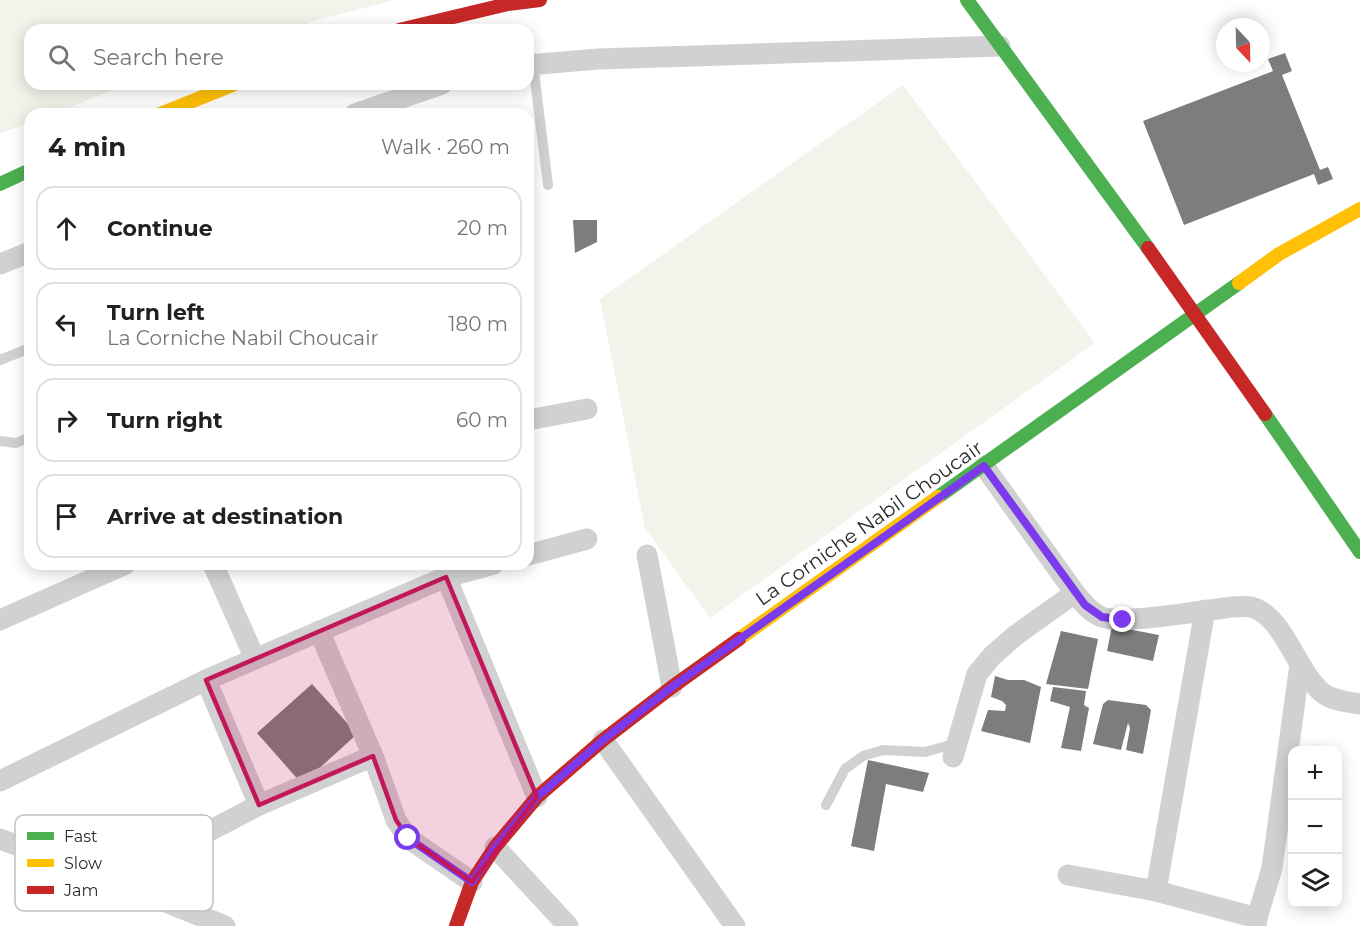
<!DOCTYPE html>
<html lang="en">
<head>
<meta charset="utf-8">
<style>
  :root { --surface:#fff; --page:#f6f6f6; --text:#202124; --muted:#757577; --line:#e0e0e0 }
  body { margin:0; font-family:Montserrat,sans-serif; background:var(--page); color:var(--text) }
  .controls { position:absolute; right:18px; bottom:18px; display:grid; overflow:hidden; border-radius:12px; box-shadow:0 3px 15px #0003 }
  .controls button { width:54px; height:54px; display:grid; place-items:center; padding:0; border:0; border-bottom:2px solid var(--line); background:var(--surface); color:var(--text); font:30px sans-serif }
  .compass { position:absolute; left:1216px; top:18px; width:54px; height:54px; border-radius:50%; background:var(--surface); box-shadow:0 3px 15px #0003; rotate:158deg }
  .stop { position:absolute; width:18px; height:18px; margin:-14px; border:4px solid #7c3aed; border-radius:50%; background:#fff }
  .stop.end { background:#7c3aed; border-color:#fff; box-shadow:0 2px 6px #0008 }
  .list { margin:0; padding:0; list-style:none }
  h2 { display:flex; justify-content:space-between; align-items:center; height:78px; margin:0; padding:0 24px; font-size:26px }
  h2 small { font-size:20px; font-weight:400; color:var(--muted) }
  .list li { display:grid; grid-template-columns:39px 1fr auto; gap:18px; align-items:center; box-sizing:border-box; height:84px; margin:0 12px 12px; padding:0 12px; border:2px solid var(--line); border-radius:18px }
  .list b { display:block; font-size:22px; white-space:nowrap }
  .list p { margin:0; font-size:20px; white-space:nowrap; color:var(--muted) }
  .list em { font-size:20px; font-style:normal; color:var(--muted) }
  .icon { flex:none; width:33px; height:33px; fill:none; stroke:currentColor; stroke-width:2; stroke-linecap:round; stroke-linejoin:round }
  .map { position:relative; flex:none; width:1360px; height:926px; overflow:hidden }
  .search { position:absolute; background:var(--surface); box-shadow:0 3px 15px #0003; left:24px; top:24px; width:510px; height:66px; display:flex; align-items:center; gap:15px; box-sizing:border-box; padding:0 21px; border-radius:18px; color:var(--muted); font-size:22px }
  .panel { position:absolute; background:var(--surface); box-shadow:0 3px 15px #0003; left:24px; top:108px; width:510px; height:462px; border-radius:18px }
  .map>svg:first-child { display:block }
</style>
</head>
<body>
<div class="map">
<svg width="1360" height="926" viewBox="0 0 1360 926">
  <rect width="100%" height="100%" fill="#fff"/>
  <g fill="#f0f4ea">
    <polygon points="0,0 395,0 329,17 286,30 30,30 30,84 126,84 54,114 30,114 30,123 0,133"/>
    <polygon points="903,85 1095,343 710,618 645,528 600,299"/>
  </g>
  <g fill="#7d7d7d">
    <polygon points="1285,53 1292,71 1282,75 1320,170 1328,167 1333,179 1318,185 1314,174 1184,225 1143,121 1273,71 1268,59"/>
    <polygon points="573,220 597,220 597,242 575,253"/>
    <polygon points="1112,626 1159,635 1153,661 1107,651"/>
    <polygon points="1061,631 1098,639 1088,689 1046,684"/>
    <polygon points="995,676 1008,680 1024,680 1041,687 1030,743 981,731 988,710 1005,711 1006,705 1002,701 991,697"/>
    <polygon points="312,684 357,734 302,784 257,733"/>
    <polygon points="1053,687 1086,691 1084,705 1089,708 1081,751 1061,748 1070,707 1050,701"/>
    <polygon points="1108,700 1146,705 1151,710 1143,754 1126,750 1130,728 1128,723 1121,750 1093,744 1103,704"/>
    <polygon points="868,760 929,773 923,792 886,784 874,851 851,846"/>
  </g>
  <g fill="none" stroke-linecap="round" stroke-linejoin="round">
    <g stroke="#d1d1d1" stroke-width="10">
      <polyline points="533,64 548,185"/>
      <polyline points="0,360 30,348"/>
      <polyline points="0,441 16,443 30,437"/>
      <polyline points="826,805 845,769 863,756 883,750 925,752 957,743"/>
    </g>
    <g stroke="#d1d1d1" stroke-width="21">
      <polyline points="528,65 598,59 1000,46"/>
      <polyline points="355,114 442,84"/>
      <polyline points="0,264 30,252"/>
      <polyline points="528,420 587,409"/>
      <path d="M984,466L1075,593C1082,602 1091,613 1102,617C1124,625 1205,610 1232,607C1238,607 1246,606 1251,607C1284,615 1298,676 1324,694C1334,701 1348,702 1360,704"/>
      <polyline points="528,555 587,539"/>
      <polyline points="647,555 672,687"/>
      <polyline points="213,564 255,659"/>
      <polyline points="494,564 446,577 537,797"/>
      <polyline points="0,620 126,564"/>
      <polyline points="319,631 373,756 396,820 408,838 472,882"/>
      <polyline points="206,680 259,805"/>
      <polyline points="603,740 735,926"/>
      <polyline points="953,757 977,674 992,656 1016,635 1075,593"/>
      <polyline points="0,781 206,680 446,577"/>
      <polyline points="0,839 114,881 225,926"/>
      <polyline points="495,847 568,926"/>
      <polyline points="1068,875 1156,891 1257,918 1256,926"/>
      <polyline points="114,881 259,805 373,756"/>
      <polyline points="1156,891 1205,610"/>
      <polyline points="1257,918 1272,868 1300,664"/>
    </g>
    <g stroke="#4caf50" stroke-width="14">
      <polyline points="967,0 1148,248"/>
      <polyline points="0,184 30,170"/>
      <polyline points="1265,414 1360,552"/>
      <polyline points="938,497 1239,283"/>
    </g>
    <g stroke="#ffc107" stroke-width="14">
      <polyline points="160,114 235,84"/>
      <polyline points="1239,283 1279,254 1360,209"/>
      <polyline points="739,639 938,497"/>
    </g>
    <g stroke="#c62828" stroke-width="14">
      <polyline points="399,30 508,4 540,0"/>
      <polyline points="1148,248 1265,414"/>
      <polyline points="456,926 472,882 495,847 537,797 603,740 672,687 739,639"/>
    </g>
  </g>
  <g fill="none" stroke-linecap="round" stroke-linejoin="round">
    <polyline stroke="#7c3aed" stroke-width="8" points="408,838 472,882 495,847 537,797 603,740 672,687 984,466 1085,605 1102,617 1123,620"/>
  </g>
  <path fill="#c2185b" fill-opacity="0.2" stroke="#c2185b" stroke-width="4.5" stroke-linejoin="round" d="M446,577L537,797L472,882L408,838L396,820L373,756L259,805L206,680Z"/>
  <g text-anchor="middle" dominant-baseline="central" stroke-width="6" stroke-linejoin="round" paint-order="stroke">
    <g font-size="20" fill="#2c2c2c" stroke="#fff">
      <text transform="translate(869 523) rotate(-35)">La Corniche Nabil Choucair</text>
    </g>
  </g>
  <rect x="15" y="815" width="198" height="96" rx="9" fill="#fff" stroke="#c0c0c0" stroke-width="1.5"/>
  <rect x="27" y="832" width="27" height="8" fill="#4caf50"/>
  <rect x="27" y="859" width="27" height="8" fill="#ffc107"/>
  <rect x="27" y="886" width="27" height="8" fill="#c62828"/>
  <g font-size="16" fill="#2c2c2c">
    <text x="64" y="842">Fast</text>
    <text x="64" y="869">Slow</text>
    <text x="64" y="896">Jam</text>
  </g>
</svg>
<div class="controls">
<button>+</button>
<button>−</button>
<button><svg class="icon" aria-label="layers" viewBox="0 0 24 24"><path d="M12 4l9 5-9 5-9-5zM3 14l9 5 9-5"/></svg></button>
</div>
<svg class="compass" viewBox="-18 -18 36 36"><path d="M0-13l5 13h-10z" fill="#e53935"/><path d="M0 13l5-13h-10z" fill="#757577"/></svg>
<div class="stop" style="left:408px;top:838px"></div>
<div class="stop end" style="left:1123px;top:620px"></div>
<div class="search"><svg class="icon" aria-label="search" viewBox="0 0 24 24"><circle cx="10" cy="10" r="6"/><path d="M15 15l6 6"/></svg>Search here</div>
<section class="panel">
<h2>4 min<small>Walk · 260 m</small></h2>
<ul class="list">
<li><svg class="icon" aria-label="ahead" viewBox="0 0 24 24"><path d="M12 20V5M6 11l6-6 6 6"/></svg><div><b>Continue</b></div><em>20 m</em></li>
<li><svg class="icon" aria-label="left" viewBox="0 0 24 24"><path d="M17 20v-9H6M10 6l-5 5 5 5"/></svg><div><b>Turn left</b><p>La Corniche Nabil Choucair</p></div><em>180 m</em></li>
<li><svg class="icon" aria-label="right" viewBox="0 0 24 24"><path d="M7 20v-9h11M14 6l5 5-5 5"/></svg><div><b>Turn right</b></div><em>60 m</em></li>
<li><svg class="icon" aria-label="arrive" viewBox="0 0 24 24"><path d="M6 21V4h12l-3 4 3 4H6"/></svg><div><b>Arrive at destination</b></div></li>
</ul>
</section>
</div>
</body>
</html>
